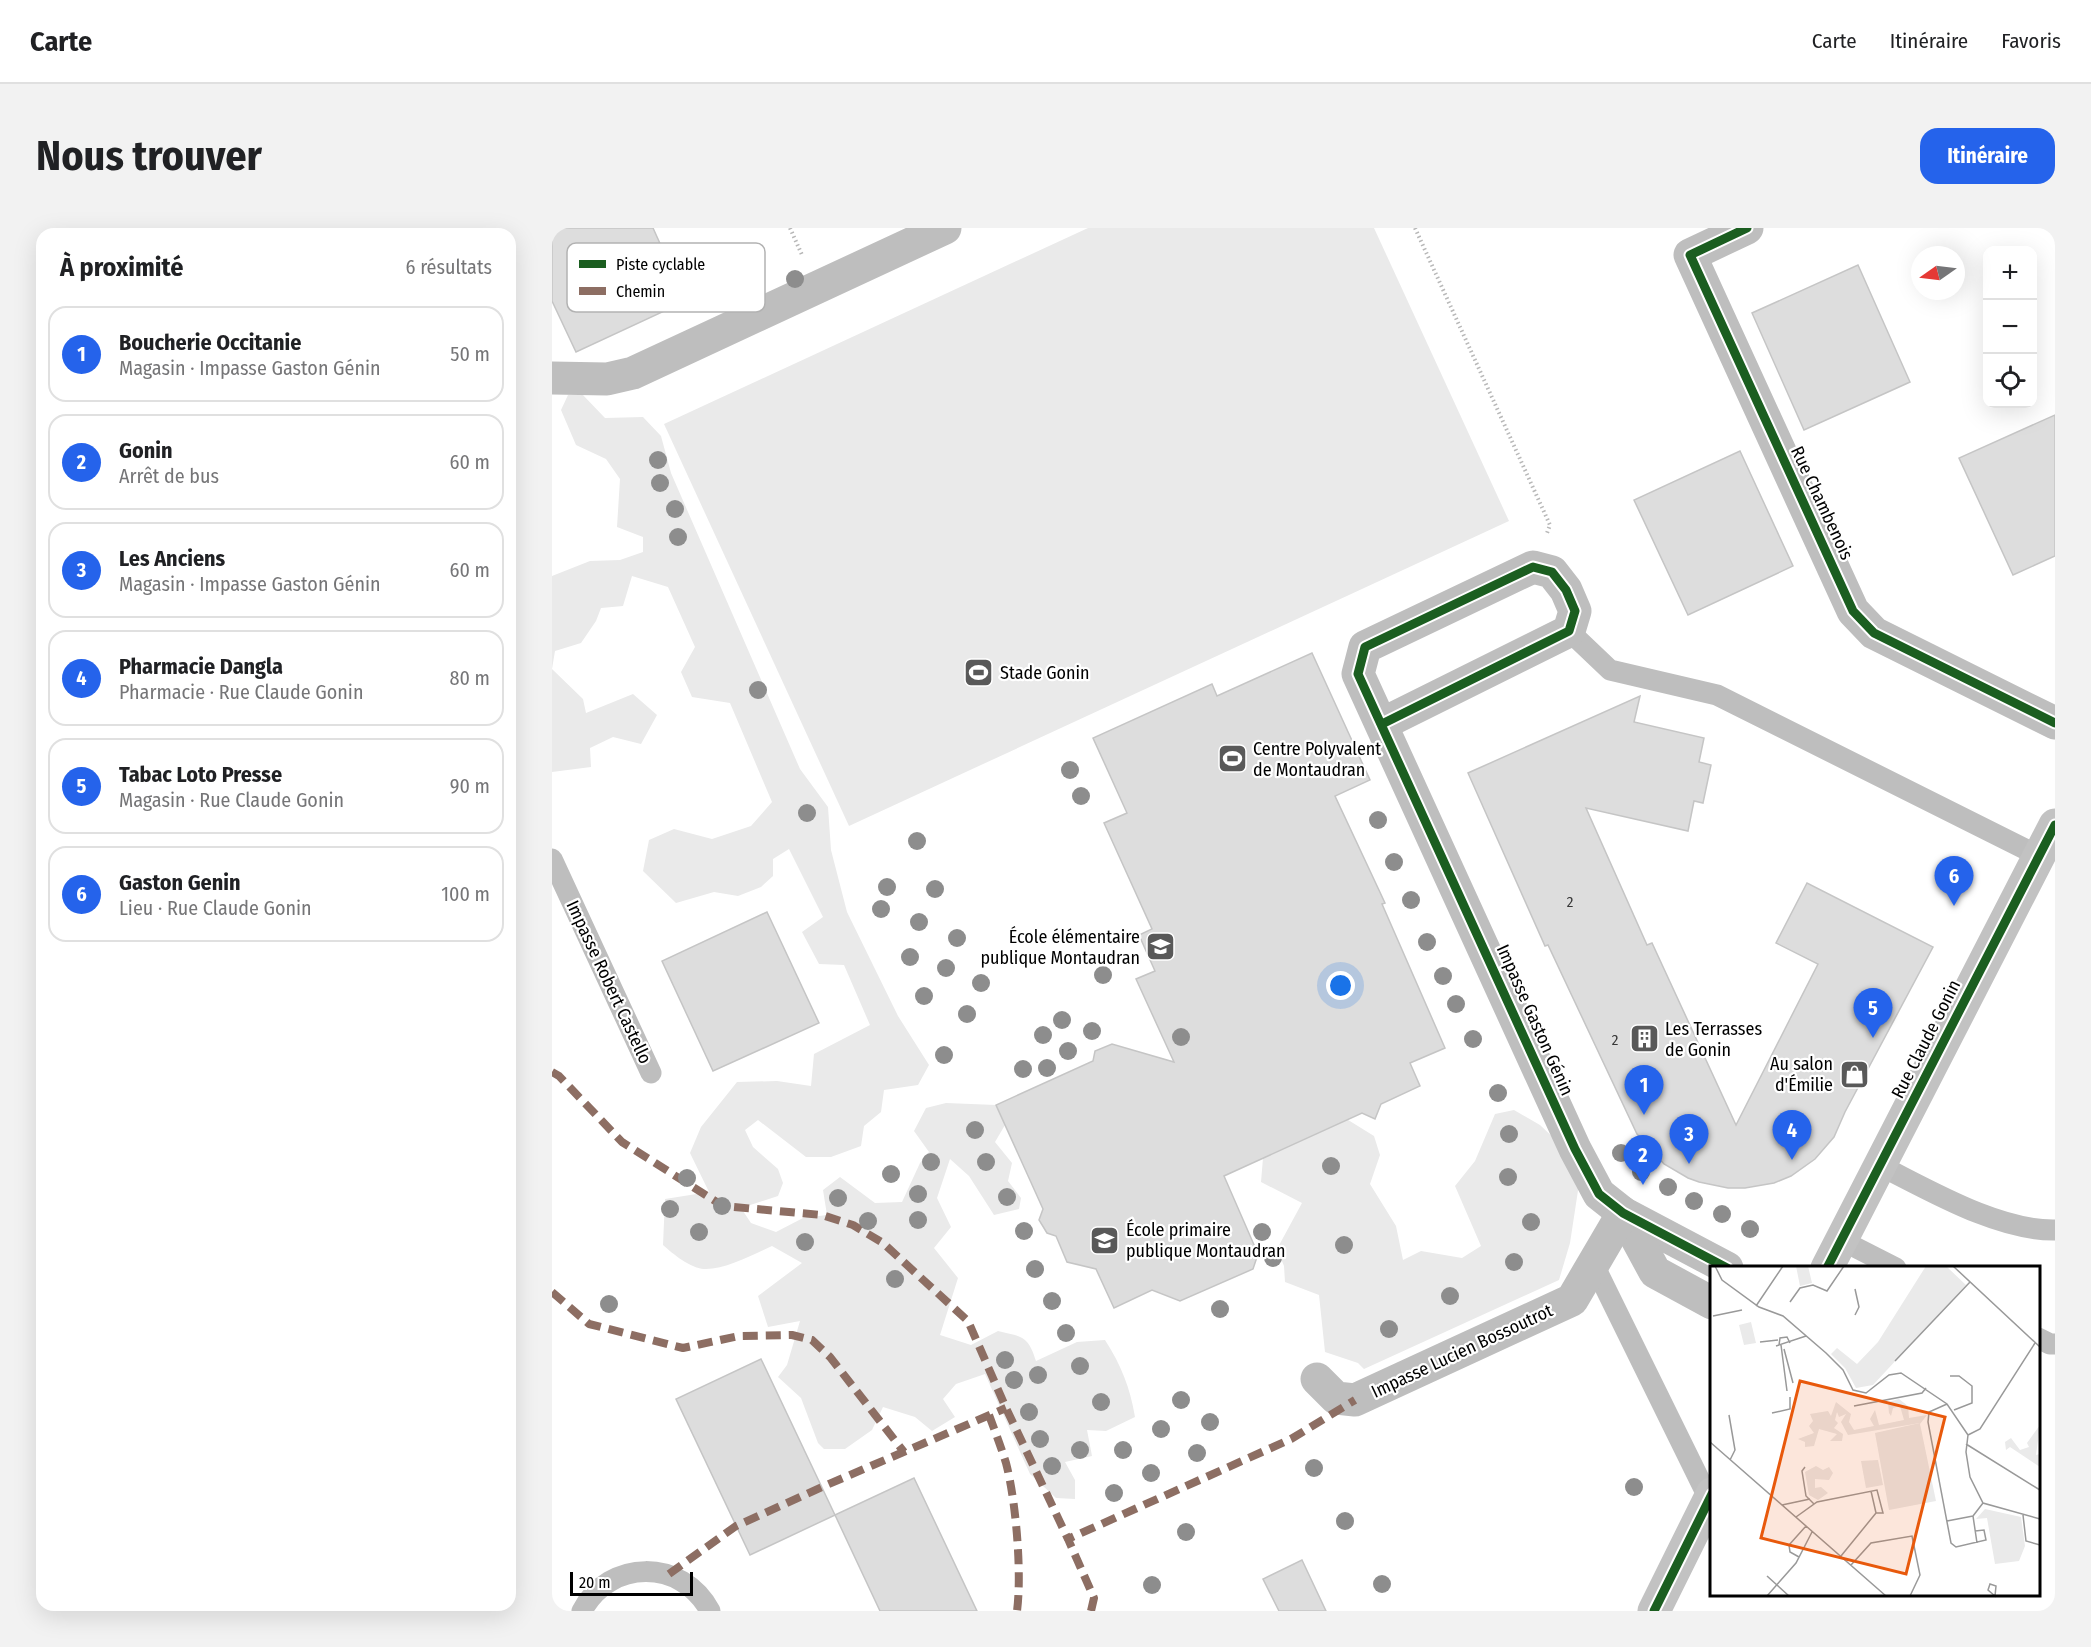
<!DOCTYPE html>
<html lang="fr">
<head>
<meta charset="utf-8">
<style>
  :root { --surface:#fff; --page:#f2f2f2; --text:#202124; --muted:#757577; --line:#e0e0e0; --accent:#2563eb }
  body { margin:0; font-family:"Fira Sans Condensed",sans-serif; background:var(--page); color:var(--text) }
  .controls { position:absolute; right:18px; top:18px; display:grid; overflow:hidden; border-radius:12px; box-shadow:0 6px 24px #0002 }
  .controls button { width:54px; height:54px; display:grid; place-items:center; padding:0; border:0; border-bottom:2px solid var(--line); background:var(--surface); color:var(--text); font:30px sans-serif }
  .compass { position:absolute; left:1359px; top:18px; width:54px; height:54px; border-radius:50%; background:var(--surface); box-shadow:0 6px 24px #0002; rotate:256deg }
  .scale { position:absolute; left:18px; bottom:15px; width:123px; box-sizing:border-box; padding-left:6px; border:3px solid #000; border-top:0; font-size:16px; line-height:21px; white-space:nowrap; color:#000; -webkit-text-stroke:4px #fff; paint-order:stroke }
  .you { position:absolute; left:789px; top:758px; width:21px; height:21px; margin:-15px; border:4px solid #fff; border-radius:50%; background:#1a73e8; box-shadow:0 0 0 9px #1a73e833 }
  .badge { display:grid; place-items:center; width:39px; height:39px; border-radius:50%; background:var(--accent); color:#fff; font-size:20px; font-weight:700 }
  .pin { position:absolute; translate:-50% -50px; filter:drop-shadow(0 2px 3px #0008) }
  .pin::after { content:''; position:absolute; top:32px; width:21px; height:18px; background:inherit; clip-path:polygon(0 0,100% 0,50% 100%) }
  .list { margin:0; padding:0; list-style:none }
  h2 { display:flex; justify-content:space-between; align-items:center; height:78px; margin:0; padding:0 24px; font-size:26px }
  h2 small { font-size:20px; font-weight:400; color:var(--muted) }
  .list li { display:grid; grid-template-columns:39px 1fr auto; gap:18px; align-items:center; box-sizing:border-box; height:96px; margin:0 12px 12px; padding:0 12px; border:2px solid var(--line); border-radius:18px }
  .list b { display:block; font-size:22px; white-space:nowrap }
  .list p { margin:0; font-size:20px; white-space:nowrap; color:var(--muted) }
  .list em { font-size:20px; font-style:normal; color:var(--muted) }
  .icon { flex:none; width:33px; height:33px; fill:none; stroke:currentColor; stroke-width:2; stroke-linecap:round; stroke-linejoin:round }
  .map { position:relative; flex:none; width:1503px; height:1383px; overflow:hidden; border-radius:18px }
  header { display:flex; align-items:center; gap:36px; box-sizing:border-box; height:84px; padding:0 30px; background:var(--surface); border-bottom:2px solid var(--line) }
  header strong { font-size:28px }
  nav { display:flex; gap:33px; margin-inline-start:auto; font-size:21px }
  .intro { display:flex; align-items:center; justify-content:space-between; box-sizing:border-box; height:144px; padding:0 36px }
  h1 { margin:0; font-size:42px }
  .button { padding:15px 27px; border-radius:18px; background:var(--accent); color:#fff; font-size:21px; font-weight:700 }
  main { display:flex; gap:36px; padding:0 36px }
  aside { flex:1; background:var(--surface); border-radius:18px; box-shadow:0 6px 24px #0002 }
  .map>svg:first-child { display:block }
</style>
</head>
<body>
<header>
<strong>Carte</strong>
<nav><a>Carte</a><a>Itinéraire</a><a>Favoris</a></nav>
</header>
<div class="intro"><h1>Nous trouver</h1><a class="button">Itinéraire</a></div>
<main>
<aside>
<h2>À proximité<small>6 résultats</small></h2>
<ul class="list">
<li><span class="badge">1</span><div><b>Boucherie Occitanie</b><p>Magasin · Impasse Gaston Génin</p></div><em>50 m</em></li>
<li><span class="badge">2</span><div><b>Gonin</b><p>Arrêt de bus</p></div><em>60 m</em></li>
<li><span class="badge">3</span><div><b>Les Anciens</b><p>Magasin · Impasse Gaston Génin</p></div><em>60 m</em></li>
<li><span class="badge">4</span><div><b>Pharmacie Dangla</b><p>Pharmacie · Rue Claude Gonin</p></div><em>80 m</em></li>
<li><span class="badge">5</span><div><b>Tabac Loto Presse</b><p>Magasin · Rue Claude Gonin</p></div><em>90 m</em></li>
<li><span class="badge">6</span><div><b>Gaston Genin</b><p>Lieu · Rue Claude Gonin</p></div><em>100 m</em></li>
</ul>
</aside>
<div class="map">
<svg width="1503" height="1383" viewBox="0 0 1503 1383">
  <rect width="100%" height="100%" fill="#fff"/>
  <g fill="#eaeaea">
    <polygon points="536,0 822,0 957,293 297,598 112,196"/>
    <path d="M30,166L53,190L91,189L109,208L119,245L248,541L276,579L279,622L295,684L346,788L377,837L366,857L332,862L329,884L312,898L309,918L279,929H254L206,892L193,902L201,919L226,941L231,955L226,968L189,980L199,995L224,1004L251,990L275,987L271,962L288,949L323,975L350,974L368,935L377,924L362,903L374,880L394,875L444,877L453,897L443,914L460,935L456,953L469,970L467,981L442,987L417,948L398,931L385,970L399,999L382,1020L406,1050L388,1107L419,1117L446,1103C470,1109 476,1107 484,1133L525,1114L553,1112C569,1137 578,1159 583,1189L554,1203L535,1202L540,1228L513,1234L523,1252V1271L504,1270L478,1246L433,1146L404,1156L391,1171L403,1189L380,1203L363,1189L331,1179L320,1202L293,1221H272L266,1215L249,1170L226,1149L235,1137L248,1093L216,1099L206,1068L250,1035L220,1018C201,1027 172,1042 152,1041C138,1040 121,1026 111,1017L113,971L157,964L138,925L149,899L185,854L225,853L259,858L262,826L318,797L292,737L267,736L250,704L271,689L237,621L221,631V648L209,659L186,668L162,664L124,675L91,643L97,612L122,601L160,611L199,598L220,574L178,475L140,469L129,444L143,419L116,359L80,348L71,378L49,380L44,393L29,415L3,423L0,441L31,471L34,485L81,466L105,487L89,516L61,509L38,520L39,539L0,544V348L38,333L68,332L91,324V309L65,299L68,251L54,231L24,217L9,182L16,167Z"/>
    <polygon points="780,882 822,908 828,927 818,956 844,998 851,1032 869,1023 910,1030 929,1018 903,958 923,933 943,886 962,882 988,897 1007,915 1027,956 1018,1015 1007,1052 812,1141 806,1135 773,1124 767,1067 733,1054 732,1038 725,1021 750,975 709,954 711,930 756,883"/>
  </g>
  <g fill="#ddd" stroke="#c5c5c5" stroke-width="1.5">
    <polygon points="0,0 101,0 134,73 24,124 0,73"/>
    <polygon points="1306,37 1358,154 1252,202 1200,85"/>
    <polygon points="1503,187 1503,328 1461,347 1407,230"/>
    <polygon points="1188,223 1241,338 1136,387 1082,272"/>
    <polygon points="760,425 818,552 783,568 833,675 830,676 893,820 858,835 868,858 829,876 823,891 810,885 672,948 706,1026 701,1041 628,1073 600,1062 562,1080 544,1041 515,1034 504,1008 495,1005 487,992 491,981 444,877 541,833 543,823 560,816 622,834 584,751 603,743 587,707 600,701 552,595 575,585 541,510 660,456 665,468"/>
    <polygon points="1088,468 1082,494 1152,510 1147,534 1159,537 1151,575 1142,573 1136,603 1034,580 1095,717 1100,715 1184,897 1266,736 1224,715 1255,655 1381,719 1293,884 1282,909 1263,931 1239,948 1222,955 1193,960 1176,960 1147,954 1136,950 1112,936 1085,906 996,717 993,718 916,545"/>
    <polygon points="215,684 267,795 161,843 110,733"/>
    <polygon points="209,1131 283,1287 362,1250 425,1383 328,1383 283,1287 198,1327 124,1171"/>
    <polygon points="750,1332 774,1383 727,1383 711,1351"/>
  </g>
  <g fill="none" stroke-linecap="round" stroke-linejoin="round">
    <g stroke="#b8b8b8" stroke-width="4" stroke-dasharray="1.5 3" stroke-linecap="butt">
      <polyline points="238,0 250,27"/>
      <polyline points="863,0 998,297 995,305"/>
    </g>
    <g stroke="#bebebe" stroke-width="21">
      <polyline points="1017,403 1058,442 1165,467 1487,628"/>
      <polyline points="0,631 99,845"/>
      <path d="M1327,937C1377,962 1446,1003 1503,1002"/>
      <polyline points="1289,1012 1344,1040"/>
      <polyline points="1041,1035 1157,1271"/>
      <polyline points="1486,1110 1498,1116 1503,1116"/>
      <path d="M30,1383C57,1331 130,1330 158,1383"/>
    </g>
    <g stroke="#bebebe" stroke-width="33">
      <polyline points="1195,0 1138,27 1301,383 1322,405 1503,495"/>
      <polyline points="0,150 55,151 81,145 393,0"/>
      <polyline points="830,496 1017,403 1023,383 1014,362 1000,344 981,339 813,419 806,446 1023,921 1047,966 1071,985 1175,1040"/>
      <polyline points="1071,985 1103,1044 1160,1075"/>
      <polyline points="765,1151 784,1170 803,1172 1020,1072 1071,985"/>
    </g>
    <g stroke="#c2c2c2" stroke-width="33">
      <polyline points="1275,1040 1503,597"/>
      <polyline points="1102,1383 1160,1266"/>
    </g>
    <g stroke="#8d6e63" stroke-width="8" stroke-dasharray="15 8" stroke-linecap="butt">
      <polyline points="0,844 7,848 70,914 171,978 270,987 301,997 331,1015 416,1093 454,1180 516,1311"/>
      <polyline points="0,1064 37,1096 131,1120 187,1108 240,1107 260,1112 278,1129 352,1224"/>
      <path d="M437,1187C443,1203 449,1219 454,1235C464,1273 470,1345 465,1383"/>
      <polyline points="117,1346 184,1298 270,1259 454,1180"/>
      <polyline points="539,1383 542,1370 516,1311 739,1211 803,1172"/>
    </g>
    <defs>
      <g id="cycleway">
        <polyline points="1195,0 1138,27 1301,383 1322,405 1503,495"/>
        <polyline points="830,496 1017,403 1023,383 1014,362 1000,344 981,339 813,419 806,446 1023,921 1047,966 1071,985 1175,1040"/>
        <polyline points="1275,1040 1503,597"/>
        <polyline points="1102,1383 1160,1266"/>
      </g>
    </defs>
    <use href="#cycleway" stroke="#fff" stroke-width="13"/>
    <use href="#cycleway" stroke="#1b5e20" stroke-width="9"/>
  </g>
  <g fill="#8d8d8d">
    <circle cx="243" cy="51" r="9"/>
    <circle cx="106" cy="232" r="9"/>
    <circle cx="108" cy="255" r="9"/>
    <circle cx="123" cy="281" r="9"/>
    <circle cx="126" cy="309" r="9"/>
    <circle cx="206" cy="462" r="9"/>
    <circle cx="518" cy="542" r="9"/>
    <circle cx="529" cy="568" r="9"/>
    <circle cx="255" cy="585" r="9"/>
    <circle cx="826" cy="592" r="9"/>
    <circle cx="365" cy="613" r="9"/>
    <circle cx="842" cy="634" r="9"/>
    <circle cx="335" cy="659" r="9"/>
    <circle cx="383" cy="661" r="9"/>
    <circle cx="859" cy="672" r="9"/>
    <circle cx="329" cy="681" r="9"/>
    <circle cx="367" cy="694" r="9"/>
    <circle cx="405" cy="710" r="9"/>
    <circle cx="875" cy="714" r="9"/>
    <circle cx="358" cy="729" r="9"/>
    <circle cx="394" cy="740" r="9"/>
    <circle cx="551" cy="747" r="9"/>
    <circle cx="891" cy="748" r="9"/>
    <circle cx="429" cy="755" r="9"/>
    <circle cx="372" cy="768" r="9"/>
    <circle cx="904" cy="776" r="9"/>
    <circle cx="415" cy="786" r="9"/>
    <circle cx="510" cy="792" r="9"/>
    <circle cx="540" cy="803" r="9"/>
    <circle cx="491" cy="807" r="9"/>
    <circle cx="629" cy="809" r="9"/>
    <circle cx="921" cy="811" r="9"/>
    <circle cx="516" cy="823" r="9"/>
    <circle cx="392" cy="827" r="9"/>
    <circle cx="495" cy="840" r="9"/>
    <circle cx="471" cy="841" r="9"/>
    <circle cx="946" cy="865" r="9"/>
    <circle cx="423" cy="902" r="9"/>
    <circle cx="957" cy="906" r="9"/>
    <circle cx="1069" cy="925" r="9"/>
    <circle cx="379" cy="934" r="9"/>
    <circle cx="434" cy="934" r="9"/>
    <circle cx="779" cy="938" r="9"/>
    <circle cx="1089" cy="944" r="9"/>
    <circle cx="339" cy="946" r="9"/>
    <circle cx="956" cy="949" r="9"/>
    <circle cx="135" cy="950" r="9"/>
    <circle cx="1116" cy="959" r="9"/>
    <circle cx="366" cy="966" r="9"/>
    <circle cx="455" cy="969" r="9"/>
    <circle cx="286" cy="970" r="9"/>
    <circle cx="1142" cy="973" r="9"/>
    <circle cx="170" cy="978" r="9"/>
    <circle cx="118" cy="981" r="9"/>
    <circle cx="1170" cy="986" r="9"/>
    <circle cx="366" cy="992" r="9"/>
    <circle cx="316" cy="993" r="9"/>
    <circle cx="979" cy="994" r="9"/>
    <circle cx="1198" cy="1001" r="9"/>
    <circle cx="472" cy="1003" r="9"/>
    <circle cx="147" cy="1004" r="9"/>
    <circle cx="710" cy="1004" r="9"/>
    <circle cx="253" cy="1014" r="9"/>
    <circle cx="792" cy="1017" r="9"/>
    <circle cx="721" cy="1030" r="9"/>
    <circle cx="962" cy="1034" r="9"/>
    <circle cx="483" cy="1041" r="9"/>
    <circle cx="343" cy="1051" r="9"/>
    <circle cx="898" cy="1068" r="9"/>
    <circle cx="500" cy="1073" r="9"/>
    <circle cx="57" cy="1076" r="9"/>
    <circle cx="668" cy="1081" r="9"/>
    <circle cx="837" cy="1101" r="9"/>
    <circle cx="514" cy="1105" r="9"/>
    <circle cx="453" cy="1132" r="9"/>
    <circle cx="528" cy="1138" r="9"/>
    <circle cx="486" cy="1147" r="9"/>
    <circle cx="462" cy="1152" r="9"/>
    <circle cx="629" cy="1172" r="9"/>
    <circle cx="549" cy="1174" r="9"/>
    <circle cx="477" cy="1184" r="9"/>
    <circle cx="658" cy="1194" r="9"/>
    <circle cx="609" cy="1201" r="9"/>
    <circle cx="488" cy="1211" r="9"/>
    <circle cx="528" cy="1222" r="9"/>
    <circle cx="571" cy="1222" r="9"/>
    <circle cx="645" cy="1225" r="9"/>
    <circle cx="500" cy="1238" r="9"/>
    <circle cx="762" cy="1240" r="9"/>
    <circle cx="599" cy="1245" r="9"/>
    <circle cx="1082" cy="1259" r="9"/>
    <circle cx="562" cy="1265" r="9"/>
    <circle cx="793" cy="1293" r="9"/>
    <circle cx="634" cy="1304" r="9"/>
    <circle cx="830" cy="1356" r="9"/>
    <circle cx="600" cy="1357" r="9"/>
  </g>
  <defs>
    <symbol id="stadium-square" viewBox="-11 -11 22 22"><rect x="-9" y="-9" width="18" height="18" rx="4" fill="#595959" stroke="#fff"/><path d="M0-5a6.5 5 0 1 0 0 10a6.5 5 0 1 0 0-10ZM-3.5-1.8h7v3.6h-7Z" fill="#fff"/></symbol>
    <symbol id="school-square" viewBox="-11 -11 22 22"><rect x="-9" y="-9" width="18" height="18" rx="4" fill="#595959" stroke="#fff"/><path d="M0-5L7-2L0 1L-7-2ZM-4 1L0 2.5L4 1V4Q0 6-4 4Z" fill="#fff"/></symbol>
    <symbol id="building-square" viewBox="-11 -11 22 22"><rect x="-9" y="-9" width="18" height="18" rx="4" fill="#595959" stroke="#fff"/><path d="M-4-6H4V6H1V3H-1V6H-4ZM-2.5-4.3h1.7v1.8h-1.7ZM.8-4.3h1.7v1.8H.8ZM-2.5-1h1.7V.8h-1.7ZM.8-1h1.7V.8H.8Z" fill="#fff"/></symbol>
    <symbol id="shop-square" viewBox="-11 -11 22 22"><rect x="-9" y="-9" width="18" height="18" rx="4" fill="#595959" stroke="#fff"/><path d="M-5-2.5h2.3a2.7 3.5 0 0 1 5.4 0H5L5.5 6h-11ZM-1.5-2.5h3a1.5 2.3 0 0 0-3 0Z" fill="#fff"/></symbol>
  </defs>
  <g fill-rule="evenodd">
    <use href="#stadium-square" x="410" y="428" width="33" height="33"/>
    <use href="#stadium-square" x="664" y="514" width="33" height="33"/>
    <use href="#school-square" x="592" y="702" width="33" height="33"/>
    <use href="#building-square" x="1076" y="794" width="33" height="33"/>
    <use href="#shop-square" x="1286" y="830" width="33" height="33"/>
    <use href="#school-square" x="536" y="996" width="33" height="33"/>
  </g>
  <g text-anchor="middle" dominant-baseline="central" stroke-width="4.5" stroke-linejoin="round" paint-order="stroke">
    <g font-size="15" fill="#373737">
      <text x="1018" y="674">2</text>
      <text x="1063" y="812">2</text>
    </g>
    <g font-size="18" fill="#000" stroke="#fff">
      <text transform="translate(1270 275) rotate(65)">Rue Chambenois</text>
      <text transform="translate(57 754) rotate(65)">Impasse Robert Castello</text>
      <text transform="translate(983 792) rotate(66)">Impasse Gaston Génin</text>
      <text transform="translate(1374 811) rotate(-63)">Rue Claude Gonin</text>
      <text transform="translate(910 1123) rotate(-25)">Impasse Lucien Bossoutrot</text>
    </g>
    <g font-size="18" fill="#000" stroke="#fff" text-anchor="start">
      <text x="448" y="445">Stade Gonin</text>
      <text x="701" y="521">Centre Polyvalent<tspan x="701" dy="21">de Montaudran</tspan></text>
      <text x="588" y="709" text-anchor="end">École élémentaire<tspan x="588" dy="21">publique Montaudran</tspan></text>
      <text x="1113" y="801">Les Terrasses<tspan x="1113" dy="21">de Gonin</tspan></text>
      <text x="1281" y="836" text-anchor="end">Au salon<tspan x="1281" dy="21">d'Émilie</tspan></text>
      <text x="574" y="1002">École primaire<tspan x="574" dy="21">publique Montaudran</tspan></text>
    </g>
  </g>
  <g transform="translate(1158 1038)">
    <rect width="330" height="330" fill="#fff"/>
    <path d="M86,0H98L102,17L90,20ZM216,0H236L256,19L163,119L146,122L135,102L121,88L127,82L147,98L168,76ZM41,56L46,77L34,79L29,59ZM189,133L198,140L199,152L217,149L210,158L226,235L179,244L165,167L210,157L138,169L131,156L136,148L129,151L127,146L125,154L128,157L124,162L133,168L132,175H120L127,168L109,163L104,180L95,181V176L88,173L104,167L99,160L103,155L100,148L118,145L121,150L126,136L141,148L139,156L144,164L164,160L160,153L165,144L169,159L194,154L190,140L183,142L181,150L179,147L178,136ZM330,159L326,189L330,188V201L300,181L296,184L295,176L301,172L310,184L319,181L317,177ZM168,194L173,219L156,222L151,195ZM106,200L113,204L119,201L123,207L119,214L105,213V222L111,221L118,227L108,234L99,229L95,206ZM275,243L311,251L315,280L309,295L285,298L277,252L266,253Z" fill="#eaeaea"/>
    <path fill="none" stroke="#999" stroke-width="1.5" d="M5,0L12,14L49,41L73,50L116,87L133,104L143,124L156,127L179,109L191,107L237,138L258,169L256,186L260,211L273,237L330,253M243,0L330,81M80,36L90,22L103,19L117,25L134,0M46,40L73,0M145,49L149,41L145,23M3,50L32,44M50,76L68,74M69,79L70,72L77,71L80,77M71,79L77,125M66,80L96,70M74,83L83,117M185,95L260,16M240,110H249L262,120V137L244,144M237,138L219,146L218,156L241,277L246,281L276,274L274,264L265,265M144,140L212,127L216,122M62,147L80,143V131M19,149L25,184L20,194M258,169L270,163L325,77M0,176L176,330M256,178L330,224M95,201L92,205L96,230L104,238M72,239L100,233M313,249L316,275L330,279M86,251L107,236L167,224L173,247H166L161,225M237,255L263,250M267,277L263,250L273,237M131,290L166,247M89,291L80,286L79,279L96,260M141,299L161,277L202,270L210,309L200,330M57,310L79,330M280,318L286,320L285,330L278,324ZM57,330L86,297L102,266"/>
    <path fill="#e8590c" fill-opacity="0.15" stroke="#e8590c" stroke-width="3" d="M90,115L235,151L196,308L51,272Z"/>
    <rect width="330" height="330" fill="none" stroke="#000" stroke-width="3"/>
  </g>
  <rect x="15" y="15" width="198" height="69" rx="9" fill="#fff" stroke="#b2b2b2" stroke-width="1.5"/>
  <rect x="27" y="32" width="27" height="8" fill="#1b5e20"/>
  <rect x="27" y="59" width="27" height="8" fill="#8d6e63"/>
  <g font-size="16" fill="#000">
    <text x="64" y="42">Piste cyclable</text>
    <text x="64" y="69">Chemin</text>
  </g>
</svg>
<div class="controls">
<button>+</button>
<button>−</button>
<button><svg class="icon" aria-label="locate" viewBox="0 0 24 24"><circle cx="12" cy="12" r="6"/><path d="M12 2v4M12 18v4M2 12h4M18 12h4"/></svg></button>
</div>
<svg class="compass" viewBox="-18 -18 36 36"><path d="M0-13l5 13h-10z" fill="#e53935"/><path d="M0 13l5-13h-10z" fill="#757577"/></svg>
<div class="scale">20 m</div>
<div class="you"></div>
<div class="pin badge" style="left:1092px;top:887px">1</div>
<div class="pin badge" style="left:1091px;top:957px">2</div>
<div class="pin badge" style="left:1137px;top:936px">3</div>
<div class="pin badge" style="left:1240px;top:932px">4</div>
<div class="pin badge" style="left:1321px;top:810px">5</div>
<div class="pin badge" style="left:1402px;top:678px">6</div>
</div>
</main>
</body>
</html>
